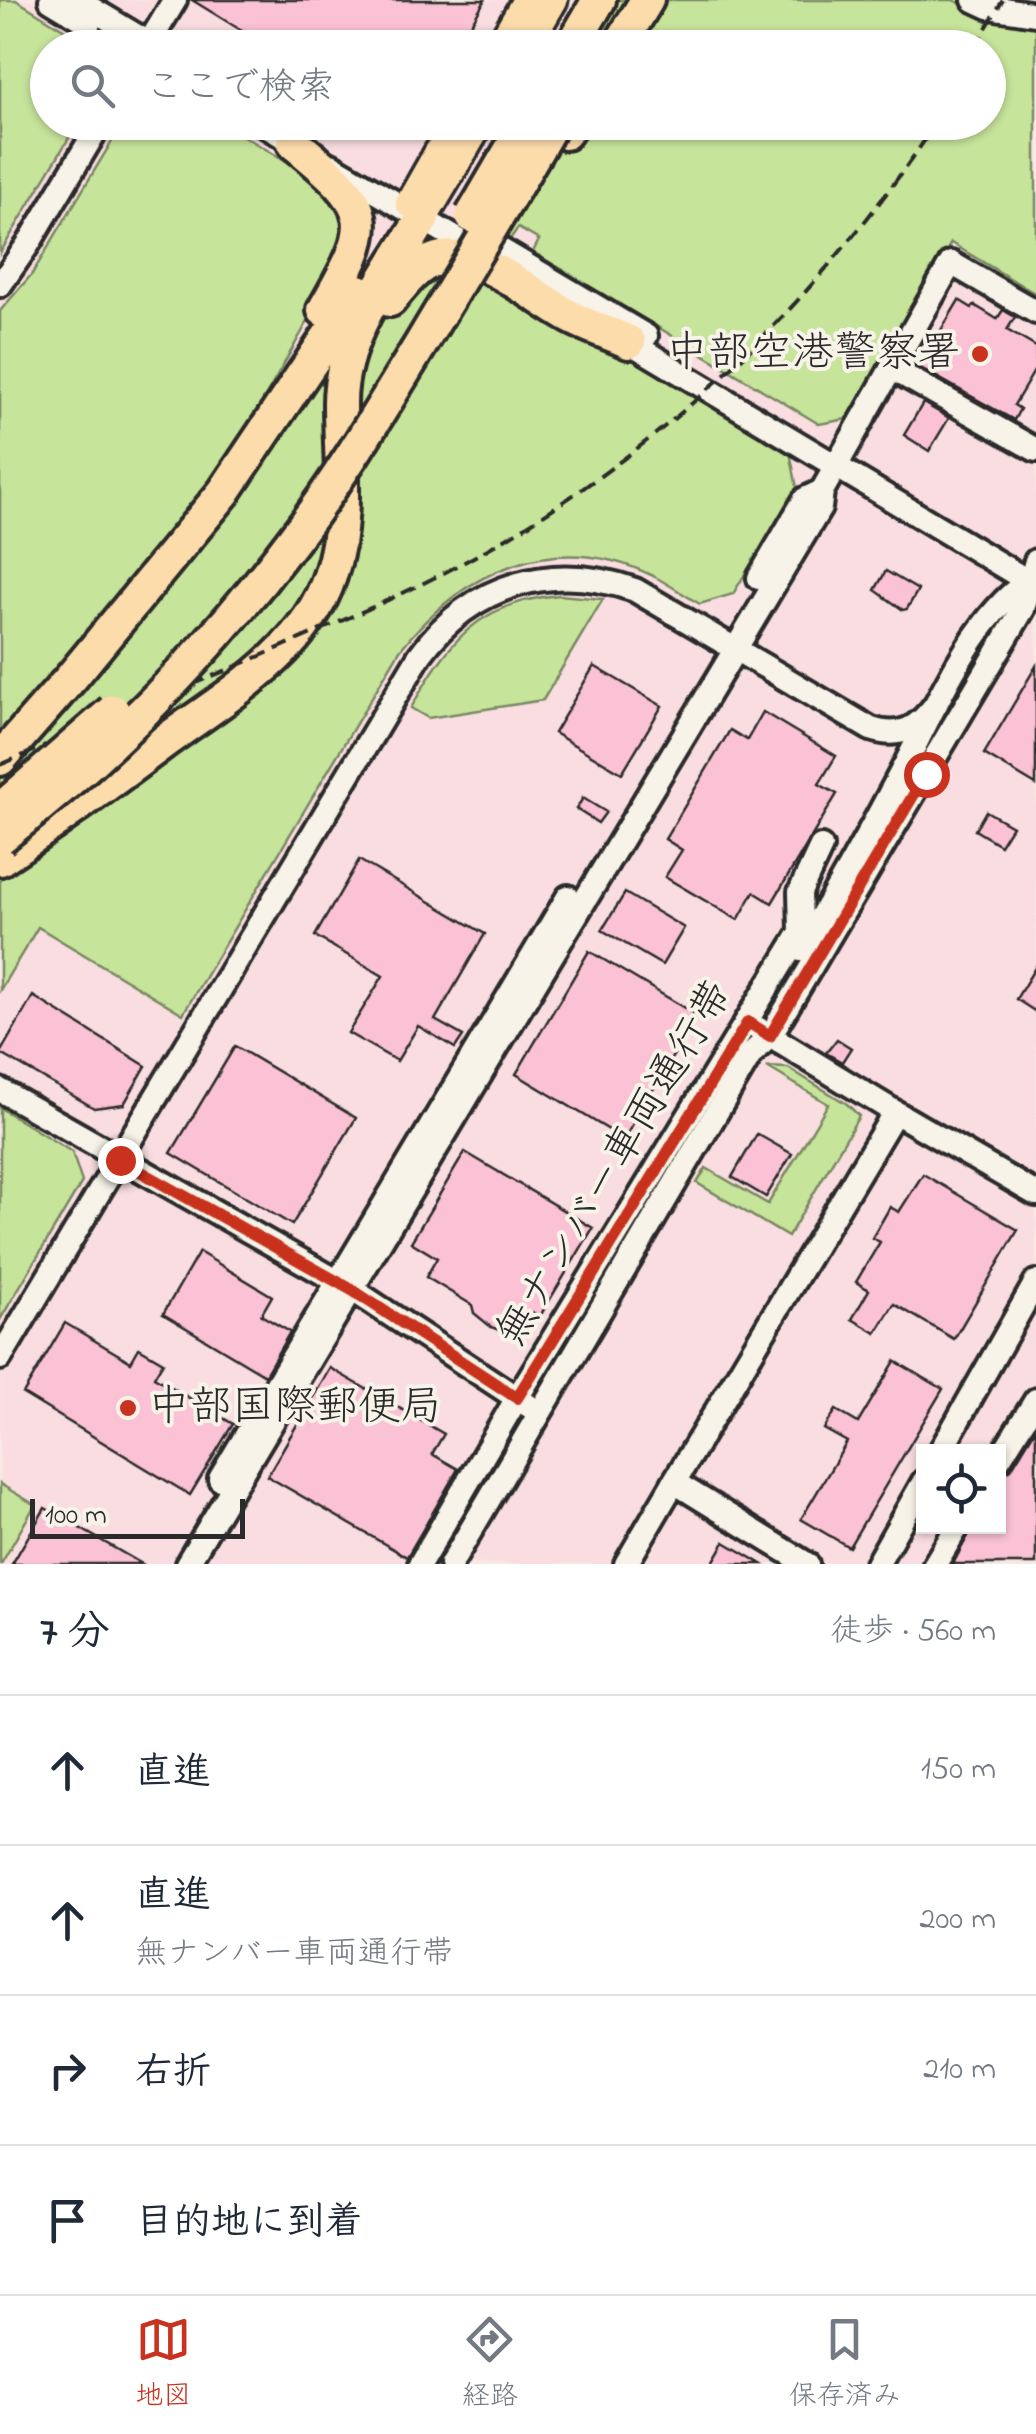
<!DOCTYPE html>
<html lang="ja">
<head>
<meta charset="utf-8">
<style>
  :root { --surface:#fff; --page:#f2f2f3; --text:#1f2937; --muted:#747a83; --line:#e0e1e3; --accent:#c8321e }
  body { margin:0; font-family:"Indie Flower","Klee One",sans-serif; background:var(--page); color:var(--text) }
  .controls { position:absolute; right:30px; bottom:30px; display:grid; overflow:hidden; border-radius:0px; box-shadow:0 2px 8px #0004 }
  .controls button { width:90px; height:90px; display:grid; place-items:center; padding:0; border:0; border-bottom:2px solid var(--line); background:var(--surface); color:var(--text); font:50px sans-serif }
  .scale { position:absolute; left:30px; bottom:25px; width:215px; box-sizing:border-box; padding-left:10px; border:5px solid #2b2b2b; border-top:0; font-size:28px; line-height:35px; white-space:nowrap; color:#2b2b2b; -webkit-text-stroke:8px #f7f3e8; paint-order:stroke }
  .stop { position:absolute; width:30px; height:30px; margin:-22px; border:8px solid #c8321e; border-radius:50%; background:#fff }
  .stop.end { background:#c8321e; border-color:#fff; box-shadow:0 2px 10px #0008 }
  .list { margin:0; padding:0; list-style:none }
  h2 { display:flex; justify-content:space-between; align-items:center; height:130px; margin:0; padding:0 40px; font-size:42px }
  h2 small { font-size:32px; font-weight:400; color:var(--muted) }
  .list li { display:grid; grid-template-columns:65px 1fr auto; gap:30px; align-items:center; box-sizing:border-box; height:150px; padding:0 40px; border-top:2px solid var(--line) }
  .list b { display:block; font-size:38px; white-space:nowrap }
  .list p { margin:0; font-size:32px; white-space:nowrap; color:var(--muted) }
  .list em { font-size:32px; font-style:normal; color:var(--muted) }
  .icon { flex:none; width:55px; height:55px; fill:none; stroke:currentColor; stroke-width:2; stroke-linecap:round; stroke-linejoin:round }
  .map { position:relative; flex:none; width:1036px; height:1564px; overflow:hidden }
  .search { position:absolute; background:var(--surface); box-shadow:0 2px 8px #0004; left:30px; right:30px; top:30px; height:110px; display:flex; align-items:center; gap:25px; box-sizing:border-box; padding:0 35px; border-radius:55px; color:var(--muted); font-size:38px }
  .sheet { height:730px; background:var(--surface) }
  nav { display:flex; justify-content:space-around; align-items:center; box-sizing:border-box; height:140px; border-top:2px solid var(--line); background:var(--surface); font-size:28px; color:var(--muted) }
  nav a { display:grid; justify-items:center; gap:5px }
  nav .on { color:var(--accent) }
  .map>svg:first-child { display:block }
</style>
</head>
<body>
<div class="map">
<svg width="1036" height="1564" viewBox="0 0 1036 1564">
  <rect width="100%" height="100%" fill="#f8e9e4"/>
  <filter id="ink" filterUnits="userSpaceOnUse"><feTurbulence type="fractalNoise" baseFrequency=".01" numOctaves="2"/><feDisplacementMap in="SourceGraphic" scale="20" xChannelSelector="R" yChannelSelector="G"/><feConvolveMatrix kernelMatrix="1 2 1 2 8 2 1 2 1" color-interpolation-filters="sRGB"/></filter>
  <g filter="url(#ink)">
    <path fill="#f9dde0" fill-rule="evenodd" d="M0,0H1036V1564H0ZM48,48H988V122H48ZM924,1452H998V1526H924Z"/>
    <g fill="#c7e49b" stroke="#798863" stroke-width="2.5">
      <polygon points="0,0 16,0 93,47 48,48 48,122 78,123 0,253"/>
      <polygon points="609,0 953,0 1007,22 1036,25 1036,294 951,243 847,419 819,424 533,252 539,240 518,228 510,239 478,219 537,123 988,122 988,48 581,47"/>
      <path d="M123,123H221L317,179L343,214L346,227L342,261L234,452L331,344L358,372C369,343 385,300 414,284C428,277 445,272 460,266L538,311L643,364L790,452L797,488L733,594L700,604C684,595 669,584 653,576C555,528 463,570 400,650L183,1014L38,927L0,990V311L32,274Z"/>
      <path d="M559,595L603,599L543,700L428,718L411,708C448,642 478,602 559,595Z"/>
      <polygon points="767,1067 788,1068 847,1104 859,1116 788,1237 697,1183 706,1168 768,1204 828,1104"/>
      <polygon points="0,1108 72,1152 82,1182 0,1320"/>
      <polygon points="0,1484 35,1505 1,1564 0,1564"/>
    </g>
    <g fill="#fbc2d6" stroke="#2b2b2b" stroke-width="2.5">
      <polygon points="192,0 485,0 457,48 312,48 299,40 295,48 270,48"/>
      <polygon points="959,300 972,308 974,305 997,319 1003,310 1015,317 1007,330 1036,347 1036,368 1014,405 1020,409 1014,420 919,367"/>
      <polygon points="923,403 949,418 929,451 904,435"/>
      <polygon points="886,571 918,590 907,609 903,610 875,590"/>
      <polygon points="594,666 662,706 622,773 554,733"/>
      <polygon points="1036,666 1036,785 984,754"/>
      <polygon points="763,712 836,756 819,784 837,794 772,903 754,892 738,920 665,877 682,850 665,839 730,730 747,740"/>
      <polygon points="583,798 606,812 598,823 576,809"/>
      <polygon points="986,811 1012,826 1000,845 975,830"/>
      <polygon points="359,860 485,934 435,1020 463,1036 455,1048 418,1026 397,1061 348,1033 383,976 315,936"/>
      <polygon points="625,893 684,928 662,965 602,930"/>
      <polygon points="589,951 697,1015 624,1139 516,1074"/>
      <polygon points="1036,966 1036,1012 1016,999"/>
      <polygon points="33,996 146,1066 124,1104 94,1108 0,1053"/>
      <polygon points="837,1039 851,1048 842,1062 826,1053"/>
      <polygon points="235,1046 356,1118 292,1225 171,1153"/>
      <polygon points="757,1134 792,1154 766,1197 732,1177"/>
      <polygon points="465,1152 593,1228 540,1316 532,1312 514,1336 491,1327 474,1313 472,1305 426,1277 437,1258 411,1242"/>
      <polygon points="923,1174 1018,1230 954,1339 894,1304 876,1333 852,1319 869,1290 856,1282 880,1242 872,1238 890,1207 899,1212"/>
      <polygon points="199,1252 272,1296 261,1315 290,1332 265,1375 163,1314"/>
      <polygon points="65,1323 131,1362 139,1348 163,1362 154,1377 233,1424 190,1495 23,1394"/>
      <polygon points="895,1361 943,1389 849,1547 801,1519 847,1442 824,1429 836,1410 858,1423"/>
      <polygon points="330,1368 444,1434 432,1454 458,1469 407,1557 267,1476"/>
      <polygon points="1036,1428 1036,1564 953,1564 973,1526 998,1526 998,1477 1011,1469"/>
      <polygon points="45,1508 142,1564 12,1564"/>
      <polygon points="725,1542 762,1564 712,1564"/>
    </g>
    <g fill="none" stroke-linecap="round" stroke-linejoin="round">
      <defs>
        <g id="minor">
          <polyline points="51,0 89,23"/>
          <polyline points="77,0 157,48"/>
          <polyline points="974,0 989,7 1036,14"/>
          <polyline points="146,48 175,0"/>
          <polyline points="259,122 303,148"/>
          <polyline points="331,165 489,258"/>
          <polyline points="476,235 646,336"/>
          <polyline points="0,285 29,243 101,122"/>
          <polyline points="619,336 1036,586"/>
          <polyline points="891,368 1036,450"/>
          <polyline points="759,578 805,499 822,491"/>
          <path d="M801,950C838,889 873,826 906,763C937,703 972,619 1028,581"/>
          <polyline points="757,1028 895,1112"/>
          <polyline points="0,1090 353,1290 529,1406"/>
          <path d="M0,1358L420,655C472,583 553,561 635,590L871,729C901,739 918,728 936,704"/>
          <polyline points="940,1452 1036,1282"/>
          <polyline points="998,1461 1036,1400"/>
          <polyline points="220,1479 568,897"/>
          <polyline points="674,1482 895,1112 1036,1194"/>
          <polyline points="187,1564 820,508 822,491 951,263 1036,312"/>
          <polyline points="420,1564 517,1398 801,932 800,892 821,847"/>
          <polyline points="451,1564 751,1054 770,1036 1023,609 1036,561"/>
          <polyline points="626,1564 674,1482 807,1564"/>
          <polyline points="877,1564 924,1481"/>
          <polyline points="935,1564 958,1526"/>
        </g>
        <g id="major">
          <polyline points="499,48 527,0"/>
          <polyline points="525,48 553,0"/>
          <polyline points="410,203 456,122"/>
          <polyline points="423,218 480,122"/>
        </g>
        <g id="highway">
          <polyline points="571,48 599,0"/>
          <polyline points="618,48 647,0"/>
          <polyline points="565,133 572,122"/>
          <path d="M294,143C376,210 376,220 324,310"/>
          <path d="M390,300C402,285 417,265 437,259C478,247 536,298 571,317C589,327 610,333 629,342"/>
          <polyline points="0,759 71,678 224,492 359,291"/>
          <path d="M0,859C55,823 108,784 161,744C222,699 305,653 330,576C349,522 340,459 340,403C340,335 390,273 423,218"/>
        </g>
      </defs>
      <use href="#minor" stroke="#2b2b2b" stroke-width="30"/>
      <use href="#major" stroke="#2b2b2b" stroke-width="35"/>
      <use href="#highway" stroke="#2b2b2b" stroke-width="40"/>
      <use href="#minor" stroke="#f7f3e8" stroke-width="22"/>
      <use href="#major" stroke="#fddcac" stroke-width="28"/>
      <use href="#highway" stroke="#fddcac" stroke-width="32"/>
      <g stroke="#2b2b2b" stroke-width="4" stroke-dasharray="15 8" stroke-linecap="butt">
        <polyline points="974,48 1003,0"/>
        <path d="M0,765C86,729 172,693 258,657C339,622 422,588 498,543C680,435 819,298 937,122"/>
      </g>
      <defs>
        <g id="highway-bridge">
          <polyline points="472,216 527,122"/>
          <polyline points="0,810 113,711"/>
          <path d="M0,838C110,752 208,653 292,541C340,479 380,411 421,344C465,270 510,197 553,122"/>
        </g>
      </defs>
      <use href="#highway-bridge" stroke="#2b2b2b" stroke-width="40" stroke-linecap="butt"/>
      <use href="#highway-bridge" stroke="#fddcac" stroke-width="32"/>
    </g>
  </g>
  <g fill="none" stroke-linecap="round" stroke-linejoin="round" filter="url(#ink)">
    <polyline stroke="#c8321e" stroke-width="12" points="120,1160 352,1290 517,1398 748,1022 770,1036 926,774"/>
  </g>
  <g fill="#c8321e" stroke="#f7f3e8" stroke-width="4">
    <circle cx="980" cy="354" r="10"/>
    <circle cx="128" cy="1408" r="10"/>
  </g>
  <g text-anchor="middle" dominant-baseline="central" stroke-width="8" stroke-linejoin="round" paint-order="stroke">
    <g font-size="42" fill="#2b2b2b" stroke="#f7f3e8" text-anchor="end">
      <text x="960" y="354">中部空港警察署</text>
      <text x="148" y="1408" text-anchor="start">中部国際郵便局</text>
    </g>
    <g font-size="42" fill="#2b2b2b" stroke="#f7f3e8">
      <text transform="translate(616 1164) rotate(-59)">無ナンバー車両通行帯</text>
    </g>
  </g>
</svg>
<div class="controls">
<button><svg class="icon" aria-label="locate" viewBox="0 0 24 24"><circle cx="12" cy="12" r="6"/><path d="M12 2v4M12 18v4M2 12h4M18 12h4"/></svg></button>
</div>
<div class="scale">100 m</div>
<div class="stop" style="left:926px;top:774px"></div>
<div class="stop end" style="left:120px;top:1160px"></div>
<div class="search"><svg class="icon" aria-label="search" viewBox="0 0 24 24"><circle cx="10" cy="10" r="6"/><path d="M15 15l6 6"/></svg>ここで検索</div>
</div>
<section class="sheet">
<h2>7 分<small>徒歩 · 560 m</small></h2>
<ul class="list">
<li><svg class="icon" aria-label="ahead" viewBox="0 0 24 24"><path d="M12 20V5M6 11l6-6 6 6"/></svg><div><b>直進</b></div><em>150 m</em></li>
<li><svg class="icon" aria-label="ahead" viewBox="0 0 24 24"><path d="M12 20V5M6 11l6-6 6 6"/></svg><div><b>直進</b><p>無ナンバー車両通行帯</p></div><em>200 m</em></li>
<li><svg class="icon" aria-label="right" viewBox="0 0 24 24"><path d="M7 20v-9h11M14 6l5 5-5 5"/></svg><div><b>右折</b></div><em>210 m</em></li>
<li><svg class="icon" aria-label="arrive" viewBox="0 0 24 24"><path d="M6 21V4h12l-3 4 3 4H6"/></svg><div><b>目的地に到着</b></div></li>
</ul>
</section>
<nav>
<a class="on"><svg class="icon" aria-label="map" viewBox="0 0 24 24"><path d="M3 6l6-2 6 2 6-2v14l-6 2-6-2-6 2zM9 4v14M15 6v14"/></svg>地図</a>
<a><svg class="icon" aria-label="directions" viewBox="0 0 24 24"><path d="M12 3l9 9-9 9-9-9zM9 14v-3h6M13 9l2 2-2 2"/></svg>経路</a>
<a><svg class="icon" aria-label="saved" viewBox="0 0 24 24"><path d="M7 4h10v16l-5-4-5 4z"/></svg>保存済み</a>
</nav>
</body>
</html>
